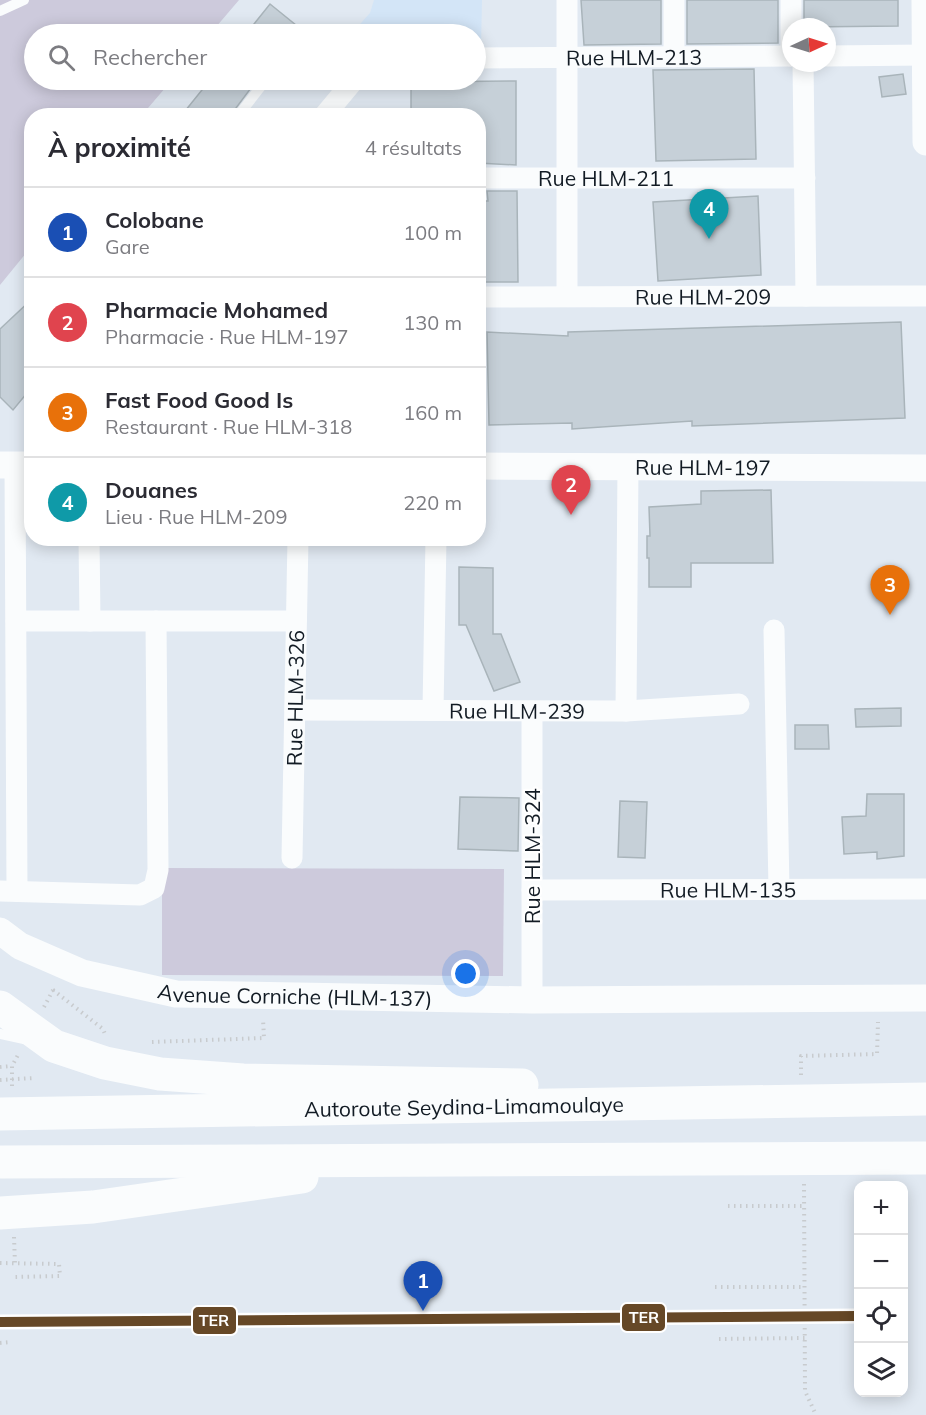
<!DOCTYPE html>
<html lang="fr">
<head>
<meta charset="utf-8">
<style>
  :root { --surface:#fff; --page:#f2f2f3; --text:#2b2b33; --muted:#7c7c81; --line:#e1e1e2; --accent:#0b8043 }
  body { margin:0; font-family:Mulish,sans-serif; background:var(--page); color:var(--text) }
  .controls { position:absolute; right:18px; bottom:18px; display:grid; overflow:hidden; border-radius:12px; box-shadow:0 3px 15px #0003 }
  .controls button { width:54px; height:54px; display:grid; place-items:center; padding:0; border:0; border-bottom:2px solid var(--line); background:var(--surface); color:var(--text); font:30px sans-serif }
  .compass { position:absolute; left:782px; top:18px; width:54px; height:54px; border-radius:50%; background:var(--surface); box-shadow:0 3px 15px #0003; rotate:86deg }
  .you { position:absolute; left:466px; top:974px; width:21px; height:21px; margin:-15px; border:4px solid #fff; border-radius:50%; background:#1a73e8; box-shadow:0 0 0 9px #1a73e833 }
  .badge { display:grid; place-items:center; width:39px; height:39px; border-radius:50%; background:var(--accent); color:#fff; font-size:20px; font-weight:700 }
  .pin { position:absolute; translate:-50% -50px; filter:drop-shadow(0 2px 3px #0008) }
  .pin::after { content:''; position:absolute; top:32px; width:21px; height:18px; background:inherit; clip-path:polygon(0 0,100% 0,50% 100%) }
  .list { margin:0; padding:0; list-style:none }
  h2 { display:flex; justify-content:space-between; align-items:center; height:78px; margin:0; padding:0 24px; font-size:26px }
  h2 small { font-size:20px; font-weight:400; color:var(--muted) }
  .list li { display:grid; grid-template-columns:39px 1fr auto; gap:18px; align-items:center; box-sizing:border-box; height:90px; padding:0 24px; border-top:2px solid var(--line) }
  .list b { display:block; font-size:22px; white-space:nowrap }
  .list p { margin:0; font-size:20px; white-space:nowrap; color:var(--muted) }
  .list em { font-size:20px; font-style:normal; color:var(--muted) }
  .icon { flex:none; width:33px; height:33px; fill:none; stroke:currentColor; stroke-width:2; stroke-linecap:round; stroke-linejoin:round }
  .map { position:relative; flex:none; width:926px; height:1415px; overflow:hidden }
  .search { position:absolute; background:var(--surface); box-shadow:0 3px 15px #0003; left:24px; top:24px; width:462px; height:66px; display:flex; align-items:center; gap:15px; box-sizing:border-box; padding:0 21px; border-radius:33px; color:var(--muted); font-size:22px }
  .panel { position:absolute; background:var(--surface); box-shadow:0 3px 15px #0003; left:24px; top:108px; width:462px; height:438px; border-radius:24px }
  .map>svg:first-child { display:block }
</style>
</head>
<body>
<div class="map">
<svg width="926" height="1415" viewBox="0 0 926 1415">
  <rect width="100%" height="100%" fill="#e1e9f2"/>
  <polygon fill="#d3e5f7" points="374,0 482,0 481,47 476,47 476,34 358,34 353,32 370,13"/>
  <g fill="#cdcadc">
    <polygon points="0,0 239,0 210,34 34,34 34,80 172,80 142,115 32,116 31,247 0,285"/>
    <polygon points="162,868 504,869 503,976 162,975"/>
  </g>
  <g fill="#c6d0d8" stroke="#a9b4ba" stroke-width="1.5">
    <polygon points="581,0 661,0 661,44 584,45"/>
    <polygon points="687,0 778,0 778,43 687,44"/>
    <polygon points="804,0 898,0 898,26 804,27"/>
    <polygon points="270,4 307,34 246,34"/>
    <polygon points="754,69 756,159 656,161 653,70"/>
    <polygon points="903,74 906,94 882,97 879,77"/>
    <polygon points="210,80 257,80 230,116 181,116"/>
    <polygon points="516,81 516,165 478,163 478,116 411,114 411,82"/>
    <polygon points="487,191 517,191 518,282 478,282 478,201 488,201"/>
    <polygon points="758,196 761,275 658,281 653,202"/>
    <polygon points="32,299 32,387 13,410 0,397 0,329"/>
    <polygon points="901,322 905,418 692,426 692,421 572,429 572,423 489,425 487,332 568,336 568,332"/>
    <polygon points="771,490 773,563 691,563 691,587 649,587 649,558 647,558 647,536 650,536 649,507 701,504 701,491"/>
    <polygon points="459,567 493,568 493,634 501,634 520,682 494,691 466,625 459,625"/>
    <polygon points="901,708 901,726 856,727 855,709"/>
    <polygon points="795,725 828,725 829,749 795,749"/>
    <polygon points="867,794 904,794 904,856 877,859 877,852 844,854 842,817 866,816"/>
    <polygon points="460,797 519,798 518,851 458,849"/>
    <polygon points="620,801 647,802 645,858 618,857"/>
  </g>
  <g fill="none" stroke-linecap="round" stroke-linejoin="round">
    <g stroke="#c8cbce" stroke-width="4" stroke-dasharray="1.5 4.5" stroke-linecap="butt">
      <polyline points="53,990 103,1029 105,1034"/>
      <polyline points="44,1007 53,990 50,988"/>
      <polyline points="152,1042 264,1038 263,1019"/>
      <polyline points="0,1067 12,1066"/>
      <polyline points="801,1075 801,1056 877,1054 878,1022"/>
      <polyline points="0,1080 34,1078"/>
      <polyline points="12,1086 12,1066 19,1053"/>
      <polyline points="804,1184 805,1391 816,1415"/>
      <polyline points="728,1206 805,1206"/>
      <polyline points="14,1237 15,1264"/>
      <polyline points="0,1263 59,1264 60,1276 14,1277"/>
      <polyline points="715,1287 805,1287"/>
      <polyline points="719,1339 805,1338"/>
      <polyline points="0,1343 11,1342"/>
    </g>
    <g stroke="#fafcfd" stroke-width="10">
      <polyline points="0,11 24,0"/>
      <polyline points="238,116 266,80"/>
      <polyline points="0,1034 24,1039"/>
    </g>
    <g stroke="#fafcfd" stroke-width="21">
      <polyline points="567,0 567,296"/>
      <polyline points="674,0 674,57"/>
      <polyline points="791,56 791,0"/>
      <polyline points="827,56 926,55"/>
      <path id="s1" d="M476,58L791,56"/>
      <polyline points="803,63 806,296"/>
      <polyline points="324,116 354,80"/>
      <path id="s2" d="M478,178H805"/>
      <path id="s3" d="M478,297L926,296"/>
      <polyline points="15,465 17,891"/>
      <polyline points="89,538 90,621"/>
      <polyline points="16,621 296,621"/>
      <polyline points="774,630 779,889"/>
      <path id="s4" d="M295,710L626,711L739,704"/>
      <polyline points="433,710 436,538"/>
      <polyline points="532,711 532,1000"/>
      <polyline points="626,711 628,466"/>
      <path id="s5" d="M292,858L298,538"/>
      <path id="s6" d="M532,890L926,889"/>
      <polyline points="0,891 140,895 154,888 158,870 156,621"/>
    </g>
    <g stroke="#fafcfd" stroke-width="27">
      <polyline points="925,0 926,142"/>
      <polyline points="0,465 32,465"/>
      <path id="s7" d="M478,466L926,468"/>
      <path id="s8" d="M0,931L20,946L82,973L176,994L532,1000L926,998"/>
    </g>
    <g stroke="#fafcfd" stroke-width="33">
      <polyline points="0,1007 54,1046 105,1063 160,1074 243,1080 522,1085"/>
      <path id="s9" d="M0,1114L926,1099"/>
      <polyline points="0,1162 926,1158"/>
      <polyline points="0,1213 93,1207 302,1177"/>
    </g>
    <defs>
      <polyline id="rail-1" points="0,1322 858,1316"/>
    </defs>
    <use href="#rail-1" stroke="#fff" stroke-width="15"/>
    <use href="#rail-1" stroke="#664827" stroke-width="10"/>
  </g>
  <g text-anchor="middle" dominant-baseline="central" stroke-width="4.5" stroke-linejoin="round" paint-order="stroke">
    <g font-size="21" fill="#121b24" stroke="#fff">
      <text stroke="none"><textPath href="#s1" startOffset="158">Rue HLM-213</textPath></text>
      <text stroke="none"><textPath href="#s2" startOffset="128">Rue HLM-211</textPath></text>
      <text stroke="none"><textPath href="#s3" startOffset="225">Rue HLM-209</textPath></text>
      <text stroke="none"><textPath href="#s7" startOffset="225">Rue HLM-197</textPath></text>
      <text stroke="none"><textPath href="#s5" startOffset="160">Rue HLM-326</textPath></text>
      <text stroke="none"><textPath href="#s4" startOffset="222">Rue HLM-239</textPath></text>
      <text transform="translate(532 856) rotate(-90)">Rue HLM-324</text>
      <text stroke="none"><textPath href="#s6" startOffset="196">Rue HLM-135</textPath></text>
      <text stroke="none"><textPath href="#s8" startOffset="308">Avenue Corniche (HLM-137)</textPath></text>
      <text stroke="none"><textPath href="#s9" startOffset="464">Autoroute Seydina-Limamoulaye</textPath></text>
    </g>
  </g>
  <g stroke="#fff" stroke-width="2">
    <rect x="621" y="1303" width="45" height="29" rx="6" fill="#664827"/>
    <rect x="192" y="1306" width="45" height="29" rx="6" fill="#664827"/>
  </g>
  <g font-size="16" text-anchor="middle" font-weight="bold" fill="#fff">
    <text x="644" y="1323">TER</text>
    <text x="214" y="1326">TER</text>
  </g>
</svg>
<div class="controls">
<button>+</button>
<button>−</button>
<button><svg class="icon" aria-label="locate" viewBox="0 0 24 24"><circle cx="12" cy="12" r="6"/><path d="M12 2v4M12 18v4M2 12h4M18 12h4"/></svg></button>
<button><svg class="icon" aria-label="layers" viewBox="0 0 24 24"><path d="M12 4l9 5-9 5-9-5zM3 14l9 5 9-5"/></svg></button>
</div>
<svg class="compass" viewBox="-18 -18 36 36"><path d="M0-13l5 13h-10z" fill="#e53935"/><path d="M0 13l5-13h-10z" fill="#7c7c81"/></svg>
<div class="you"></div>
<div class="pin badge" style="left:423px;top:1311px;background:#1a4fb4">1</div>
<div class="pin badge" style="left:571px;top:515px;background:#e0444e">2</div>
<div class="pin badge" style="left:890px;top:615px;background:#e8710a">3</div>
<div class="pin badge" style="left:709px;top:239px;background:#0f9aa8">4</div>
<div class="search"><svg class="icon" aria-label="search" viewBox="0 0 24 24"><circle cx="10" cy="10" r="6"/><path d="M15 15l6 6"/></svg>Rechercher</div>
<section class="panel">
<h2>À proximité<small>4 résultats</small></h2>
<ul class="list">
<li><span class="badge" style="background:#1a4fb4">1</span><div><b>Colobane</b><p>Gare</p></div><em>100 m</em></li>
<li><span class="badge" style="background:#e0444e">2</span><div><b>Pharmacie Mohamed</b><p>Pharmacie · Rue HLM-197</p></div><em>130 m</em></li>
<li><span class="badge" style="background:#e8710a">3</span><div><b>Fast Food Good Is</b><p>Restaurant · Rue HLM-318</p></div><em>160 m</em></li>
<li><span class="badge" style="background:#0f9aa8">4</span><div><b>Douanes</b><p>Lieu · Rue HLM-209</p></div><em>220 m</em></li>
</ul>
</section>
</div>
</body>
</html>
